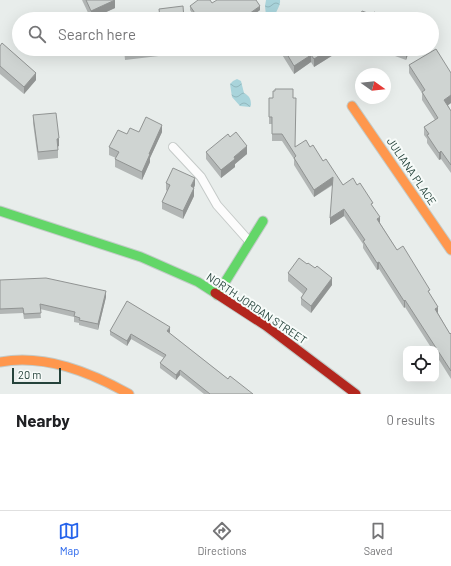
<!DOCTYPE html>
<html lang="en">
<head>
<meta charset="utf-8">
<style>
  :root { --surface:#fff; --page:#f6f6f6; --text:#202124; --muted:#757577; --line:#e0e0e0; --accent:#2563eb }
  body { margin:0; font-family:Barlow,sans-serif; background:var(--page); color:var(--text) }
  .controls { position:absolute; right:12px; bottom:12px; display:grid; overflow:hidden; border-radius:8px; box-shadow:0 4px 16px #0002 }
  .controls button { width:36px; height:36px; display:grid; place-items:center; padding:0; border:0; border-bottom:1px solid var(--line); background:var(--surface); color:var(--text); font:20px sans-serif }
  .compass { position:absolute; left:355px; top:68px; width:36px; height:36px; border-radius:50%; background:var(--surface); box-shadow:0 4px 16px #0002; rotate:105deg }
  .scale { position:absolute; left:12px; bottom:10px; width:49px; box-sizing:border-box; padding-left:4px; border:2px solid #24423a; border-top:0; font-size:11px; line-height:14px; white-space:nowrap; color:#24423a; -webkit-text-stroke:3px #f7fbf9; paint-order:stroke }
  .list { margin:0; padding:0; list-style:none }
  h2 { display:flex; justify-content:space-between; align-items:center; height:52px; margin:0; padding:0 16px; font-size:17px }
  h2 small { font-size:13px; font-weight:400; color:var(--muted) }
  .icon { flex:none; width:22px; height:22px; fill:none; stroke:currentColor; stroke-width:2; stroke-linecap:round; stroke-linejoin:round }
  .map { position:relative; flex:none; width:451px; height:394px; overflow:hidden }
  .search { position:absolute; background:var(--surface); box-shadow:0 4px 16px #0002; left:12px; right:12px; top:12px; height:44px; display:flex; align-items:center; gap:10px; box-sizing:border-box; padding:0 14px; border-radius:22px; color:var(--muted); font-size:15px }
  .sheet { height:116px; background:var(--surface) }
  nav { display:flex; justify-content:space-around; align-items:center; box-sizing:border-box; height:56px; border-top:1px solid var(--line); background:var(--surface); font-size:11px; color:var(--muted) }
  nav a { display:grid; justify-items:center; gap:2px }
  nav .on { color:var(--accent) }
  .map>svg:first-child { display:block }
</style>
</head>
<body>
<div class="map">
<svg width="451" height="394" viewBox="0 0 451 394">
  <defs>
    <pattern id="water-waves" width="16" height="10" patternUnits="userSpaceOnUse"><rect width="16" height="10" fill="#a9d4db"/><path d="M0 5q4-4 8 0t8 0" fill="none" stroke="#91b7bd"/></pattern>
  </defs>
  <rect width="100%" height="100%" fill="#e8edeb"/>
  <g fill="url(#water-waves)">
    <path d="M266,0H280C281,5 276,11 274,18L272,19L266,16L265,6Z"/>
    <path d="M237,79L241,81L244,93C249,96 251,98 251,105L250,107L240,106L232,97L230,84L233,81Z"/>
  </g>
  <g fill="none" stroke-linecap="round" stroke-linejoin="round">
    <defs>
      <polyline id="lane" points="173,147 201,177 217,205 249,241"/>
      <g id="fast">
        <polyline points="0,211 141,257 198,282 215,293"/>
        <polyline points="217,295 263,221"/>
      </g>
      <g id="slow">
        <polyline points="352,106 451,250"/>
        <path d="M0,362C45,354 90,372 129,394"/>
      </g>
      <polyline id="jam" points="215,293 266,326 356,394"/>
    </defs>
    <use href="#lane" stroke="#c5cac8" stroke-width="10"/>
    <use href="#fast" stroke="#c3cbc8" stroke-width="11"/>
    <use href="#slow" stroke="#c3cbc8" stroke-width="11"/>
    <use href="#jam" stroke="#c3cbc8" stroke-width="11"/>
    <use href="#lane" stroke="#fcfcfc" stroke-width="8"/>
    <use href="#fast" stroke="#63d668" stroke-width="9"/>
    <use href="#slow" stroke="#ff974d" stroke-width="9"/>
    <use href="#jam" stroke="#b3261e" stroke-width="9"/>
  </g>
  <g fill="#b2b6b5">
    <polygon points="82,0 115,0 115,8 91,19"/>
    <polygon points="212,3 260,10 248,19 196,19 190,10 190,6"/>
    <polygon points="0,46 36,80 24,94 0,74"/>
    <polygon points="124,49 184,49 184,53 125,60"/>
    <polygon points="281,49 338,49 338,52 314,67 311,62 294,74 281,53"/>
    <polygon points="376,49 410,49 406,60"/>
    <polygon points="409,65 451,73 451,103 448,105 451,111 451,173 441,159 439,160 427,143 427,139 424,135 424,127 435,120 422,100 422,93 409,73"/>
    <polygon points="269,98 296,147 310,147 323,161 343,185 357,185 373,207 380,223 397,250 430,294 438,313 450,334 451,333 451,379 436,355 436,349 432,349 405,307 404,308 379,269 377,270 363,248 363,244 344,216 330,225 333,185 314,197 294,165 294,159 282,141 272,141 272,124 269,124"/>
    <polygon points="33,115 59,146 58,146 58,158 38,160 33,123"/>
    <polygon points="139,132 162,132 150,158 150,162 142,180 115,167 115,159 116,158 109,155 109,147 127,134"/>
    <polygon points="206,152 247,154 235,164 235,167 221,178 206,159"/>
    <polygon points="166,183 195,185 194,188 194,196 183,219 162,209 162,202 167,191 166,190"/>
    <polygon points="288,273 332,285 311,313 301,305 301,298 303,294 288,281"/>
    <polygon points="0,280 106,297 98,330 79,325 79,323 74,322 74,317 40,309 41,318 24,319 23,313 0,314"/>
    <polygon points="110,331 170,332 169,333 228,379 253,394 204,394 180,375 176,380 160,368 160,363 164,358 131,339 127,346 110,335"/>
  </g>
  <g fill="#919493">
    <polygon points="115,0 115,8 91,19 91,11"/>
    <polygon points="260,6 260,10 248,19 242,19"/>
    <polygon points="330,49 338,49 338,52 314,67 314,59"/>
    <polygon points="407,49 410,49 406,60 406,53"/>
    <polygon points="311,55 311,62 294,74 294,66"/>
    <polygon points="36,73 36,80 24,94 24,87"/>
    <polygon points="451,95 451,103 444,108 444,100"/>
    <polygon points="162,125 162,132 150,158 150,162 142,180 142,172 149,154"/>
    <polygon points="59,138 59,146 57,147 57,139"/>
    <polygon points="247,146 247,154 235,164 235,167 221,178 221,170 234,157"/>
    <polygon points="441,151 441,159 439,160 439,153"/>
    <polygon points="333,177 333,184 314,197 314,190"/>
    <polygon points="195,178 195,185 191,194 191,186"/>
    <polygon points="194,188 194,196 183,219 183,211"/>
    <polygon points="344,209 344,216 330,225 330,218"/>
    <polygon points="380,217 380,224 377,219"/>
    <polygon points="379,262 379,269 377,270 377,263"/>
    <polygon points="332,278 332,285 311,313 311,306"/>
    <polygon points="106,291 106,297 98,330 98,324"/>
    <polygon points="405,300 405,307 404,308 404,301"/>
    <polygon points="438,307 438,314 435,309"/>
    <polygon points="170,327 170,332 167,336 167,331"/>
    <polygon points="131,334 131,339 127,346 127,341"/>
    <polygon points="180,370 180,375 176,380 176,375"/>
  </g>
  <g fill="#cfd4d2" stroke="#919493">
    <polygon points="86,0 115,0 91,11"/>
    <polygon points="198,0 210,0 212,3 217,0 256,0 260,6 242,19 205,19 203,17 200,19 199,19 190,6"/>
    <polygon points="183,6 184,19 152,19 160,18 159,9"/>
    <polygon points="362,11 373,15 374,12 391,19 359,19"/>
    <polygon points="2,43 36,73 24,87 0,66 0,46"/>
    <polygon points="124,49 150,49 125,52"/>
    <polygon points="284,49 330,49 314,59 311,55 294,66"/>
    <polygon points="396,49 407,49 406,53"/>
    <polygon points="436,49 451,73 451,95 444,100 451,111 451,165 441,151 439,153 427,135 429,134 424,127 438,118 422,92 425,90 409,65"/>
    <polygon points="275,89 293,89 293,98 296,98 295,147 306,140 310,147 313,145 323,161 326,159 343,185 353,178 357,185 360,183 373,203 371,204 380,217 377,219 397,250 403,246 430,290 428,291 438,307 435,309 450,334 451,333 451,371 405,300 404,301 379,262 377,263 363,241 365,240 344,209 330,218 333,177 314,190 294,158 296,156 282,134 272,134 272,117 269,117 269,98 273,98 273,91 275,91"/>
    <polygon points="56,113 59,138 57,139 58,150 38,152 33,115"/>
    <polygon points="146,117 162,125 149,154 150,154 142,172 115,159 119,152 109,147 118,130 127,134 130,128 139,132"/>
    <polygon points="236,132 247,146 234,157 235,159 221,170 206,152 228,134 230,137"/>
    <polygon points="173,168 195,178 191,186 194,188 183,211 162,202 170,185 166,183"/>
    <polygon points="299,258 307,264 308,263 315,268 317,266 332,278 311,306 301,298 307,289 288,273"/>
    <polygon points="46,278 106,291 98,324 79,320 80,318 74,316 75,312 40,304 41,313 24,314 23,308 0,309 0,280"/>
    <polygon points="127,301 170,327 167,331 228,379 230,376 253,394 210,394 180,370 176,375 160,363 166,355 131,334 127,341 110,331"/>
  </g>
  <g text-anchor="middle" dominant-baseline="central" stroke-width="4" stroke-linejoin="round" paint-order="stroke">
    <g font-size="11" fill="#24423a" stroke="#f7fbf9">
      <text transform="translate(412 171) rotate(56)">JULIANA PLACE</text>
      <text transform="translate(257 308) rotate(34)">NORTH JORDAN STREET</text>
    </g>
  </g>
</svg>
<div class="controls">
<button><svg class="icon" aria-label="locate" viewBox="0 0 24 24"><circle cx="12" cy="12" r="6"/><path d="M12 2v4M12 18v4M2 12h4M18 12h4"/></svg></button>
</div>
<svg class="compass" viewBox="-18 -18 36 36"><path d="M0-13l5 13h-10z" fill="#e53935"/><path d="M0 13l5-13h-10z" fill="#757577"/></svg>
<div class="scale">20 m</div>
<div class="search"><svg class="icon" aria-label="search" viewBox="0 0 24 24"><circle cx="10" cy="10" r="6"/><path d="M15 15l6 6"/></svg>Search here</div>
</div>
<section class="sheet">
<h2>Nearby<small>0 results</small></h2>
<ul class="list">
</ul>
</section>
<nav>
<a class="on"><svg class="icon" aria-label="map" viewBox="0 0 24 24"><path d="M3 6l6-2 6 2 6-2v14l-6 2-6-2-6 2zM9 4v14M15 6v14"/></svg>Map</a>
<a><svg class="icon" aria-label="directions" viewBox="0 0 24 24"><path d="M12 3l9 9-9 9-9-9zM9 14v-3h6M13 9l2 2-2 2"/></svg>Directions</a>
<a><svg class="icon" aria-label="saved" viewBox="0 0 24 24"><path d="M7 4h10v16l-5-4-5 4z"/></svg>Saved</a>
</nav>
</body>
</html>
